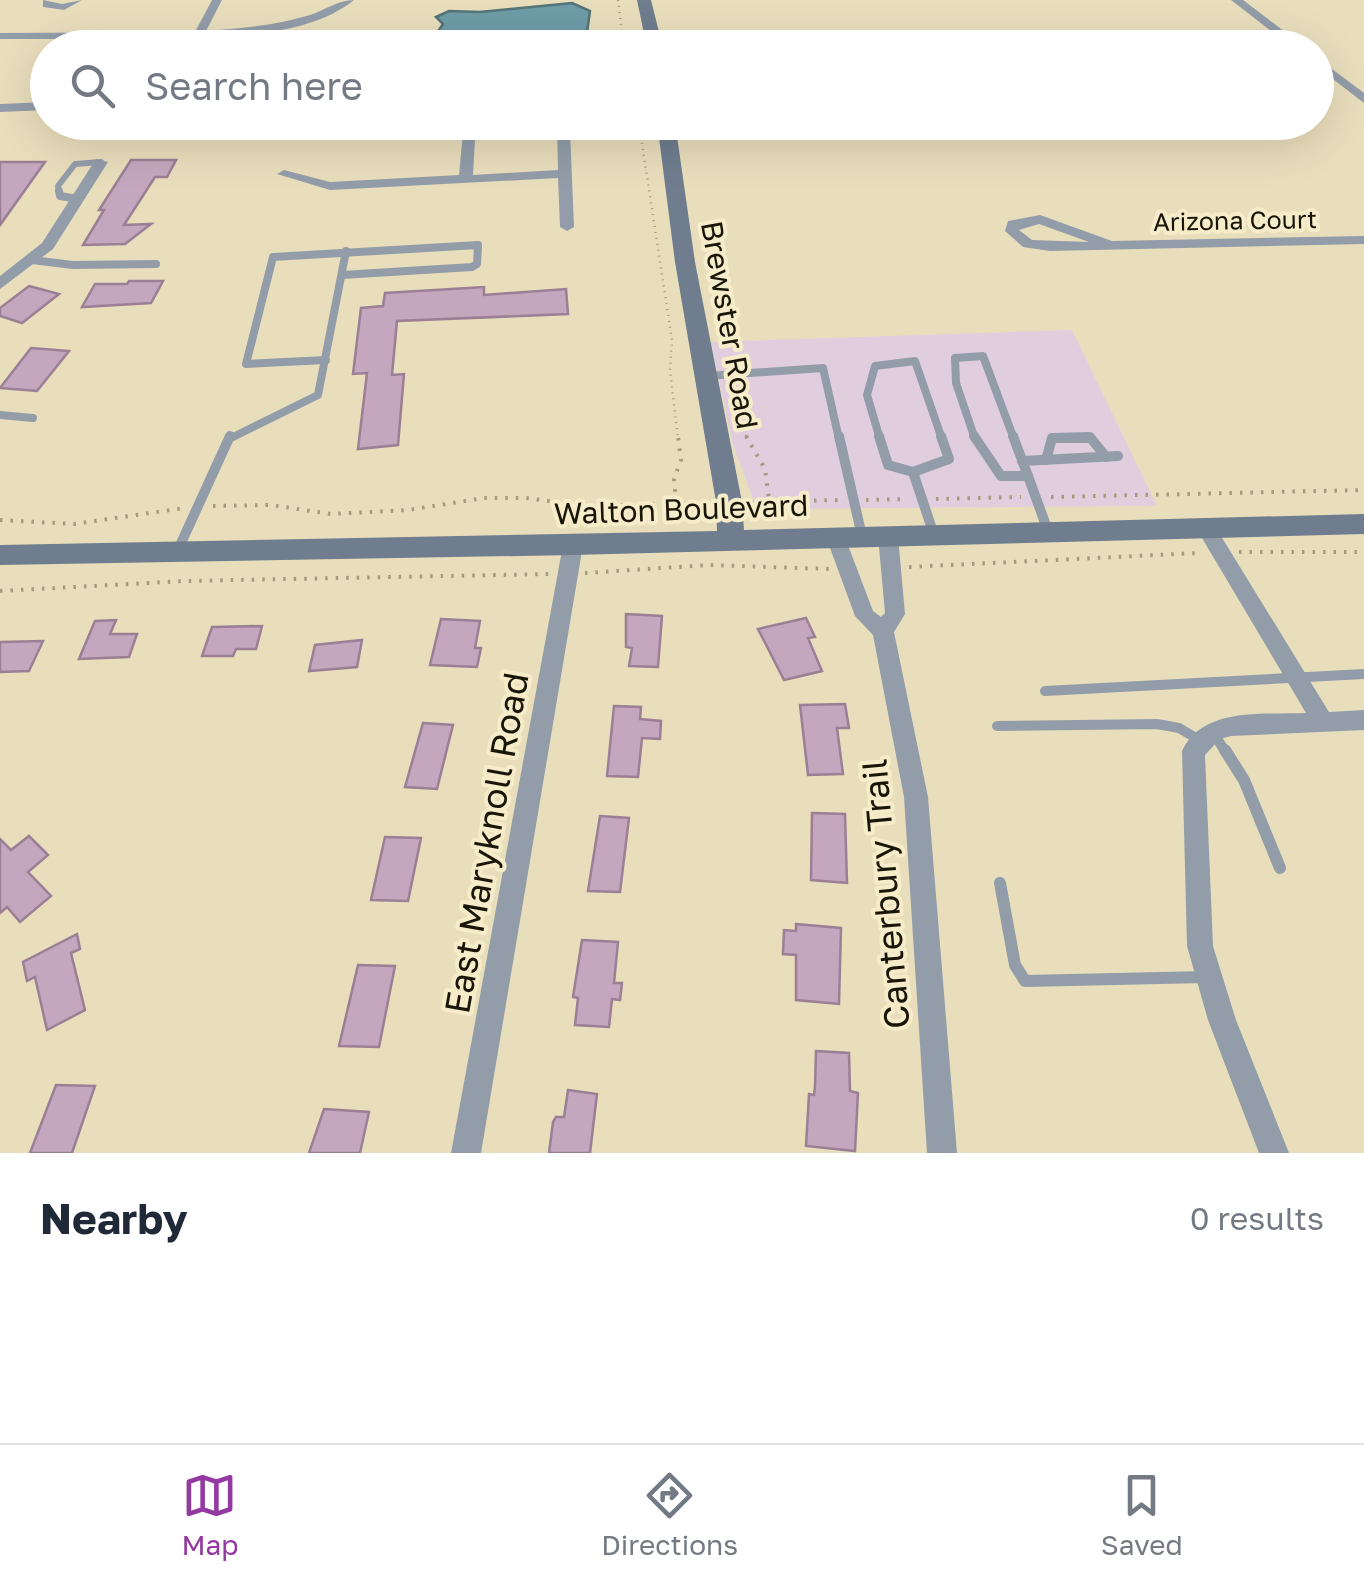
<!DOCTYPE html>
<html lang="en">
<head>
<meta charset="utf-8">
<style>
  :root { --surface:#fff; --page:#f6f6f7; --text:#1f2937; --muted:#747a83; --line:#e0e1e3; --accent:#9438a2 }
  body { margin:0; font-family:"Golos Text",sans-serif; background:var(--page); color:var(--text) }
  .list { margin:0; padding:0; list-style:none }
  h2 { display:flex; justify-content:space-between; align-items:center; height:130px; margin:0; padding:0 40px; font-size:42px }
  h2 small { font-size:32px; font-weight:400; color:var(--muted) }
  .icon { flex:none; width:55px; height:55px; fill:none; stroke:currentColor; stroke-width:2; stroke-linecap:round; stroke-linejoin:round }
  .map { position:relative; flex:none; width:1364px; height:1153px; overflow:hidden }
  .search { position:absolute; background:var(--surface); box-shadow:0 10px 40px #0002; left:30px; right:30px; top:30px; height:110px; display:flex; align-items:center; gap:25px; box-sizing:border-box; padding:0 35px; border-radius:55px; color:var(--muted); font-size:38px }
  .sheet { height:290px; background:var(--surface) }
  nav { display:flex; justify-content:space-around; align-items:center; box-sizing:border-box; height:140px; border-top:2px solid var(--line); background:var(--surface); font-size:28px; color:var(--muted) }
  nav a { display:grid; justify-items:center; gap:5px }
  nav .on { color:var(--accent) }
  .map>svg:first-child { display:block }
</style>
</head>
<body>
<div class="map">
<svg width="1364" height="1153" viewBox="0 0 1364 1153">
  <rect width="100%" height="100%" fill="#e9debc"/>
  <polygon fill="#e0cedf" points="1072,330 1157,506 757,509 733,445 711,342"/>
  <polygon fill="#6d9ca7" stroke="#547478" stroke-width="2.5" points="572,3 590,11 585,47 447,47 432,40 443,24 436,17 449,11 480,12"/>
  <g fill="#c4a7be" stroke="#9b7f95" stroke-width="2.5">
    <polygon points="131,160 176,160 167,177 155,177 124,225 151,224 125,244 83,245 104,210 99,210"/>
    <polygon points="0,162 45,162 0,225"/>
    <polygon points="129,281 163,281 151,303 82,307 95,284 127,284"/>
    <polygon points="29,286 59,294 22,323 0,316 0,308"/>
    <polygon points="484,287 484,295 566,289 568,314 397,321 392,375 404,374 398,445 358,449 367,373 353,374 361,308 383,306 385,293"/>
    <polygon points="31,348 69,351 37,391 0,388"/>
    <polygon points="626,614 662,616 658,667 629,666 632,648 626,647"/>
    <polygon points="806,618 815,637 808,638 822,671 784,680 758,629"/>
    <polygon points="441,619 480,621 475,648 481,648 477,667 430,665"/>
    <polygon points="116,620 110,634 137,634 129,657 79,659 95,621"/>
    <polygon points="262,626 256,649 236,649 233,656 202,656 212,627"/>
    <polygon points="362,640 357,667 309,671 315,645"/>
    <polygon points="43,641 29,671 0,672 0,642"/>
    <polygon points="845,704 849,728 837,728 843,774 808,775 800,705"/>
    <polygon points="614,706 641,707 640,719 661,721 660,739 642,738 638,777 607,776"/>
    <polygon points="423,723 453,725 437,789 405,787"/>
    <polygon points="812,813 845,814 847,883 811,880"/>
    <polygon points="600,816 629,818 620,892 588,891"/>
    <polygon points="29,836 48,855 28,872 51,896 20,922 7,907 0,913 0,839 11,850"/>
    <polygon points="385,837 421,838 408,901 371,900"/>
    <polygon points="796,924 841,928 839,1004 796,1000 796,955 783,954 784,930 796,931"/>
    <polygon points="77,934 80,949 71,953 85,1010 47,1030 35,977 27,981 23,962"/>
    <polygon points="582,940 618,942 614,983 622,983 620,1000 612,999 609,1027 575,1025 578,998 573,997"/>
    <polygon points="358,965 395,966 379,1047 339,1046"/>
    <polygon points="816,1051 849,1053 850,1091 858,1093 855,1151 806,1146 809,1094 814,1095 815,1087"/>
    <polygon points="56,1085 95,1086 72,1153 30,1153"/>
    <polygon points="568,1090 597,1094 590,1153 549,1153 553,1122 556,1117 564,1117"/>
    <polygon points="324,1109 369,1112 360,1153 309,1153"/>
  </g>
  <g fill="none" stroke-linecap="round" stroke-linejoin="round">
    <g stroke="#a39b80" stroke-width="2.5" stroke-dasharray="1 5" stroke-linecap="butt">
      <polyline points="618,0 624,48"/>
      <polyline points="641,137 672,340 670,370 678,439"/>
      <polyline points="732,389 747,439"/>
    </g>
    <g stroke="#a39b80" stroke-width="4" stroke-dasharray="2.5 8" stroke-linecap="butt">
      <polyline points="746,436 765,469 772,522"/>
      <polyline points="1051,497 1364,490"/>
      <polyline points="936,499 1021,497"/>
      <polyline points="866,500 906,499"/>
      <polyline points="751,502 841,500"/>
      <polyline points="213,506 271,505 331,514 408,510 484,498 526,498 587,506 706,503"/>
      <polyline points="0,520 74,524 184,508"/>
      <polyline points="678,523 674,479 681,460 678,436"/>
      <polyline points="1239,552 1364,552"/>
      <polyline points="909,567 1199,553"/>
      <polyline points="585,573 709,565 830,569"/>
      <polyline points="0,591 185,581 550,574"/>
    </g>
    <polyline stroke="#939da9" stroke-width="6" points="59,193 58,186 75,164 101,162"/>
    <g stroke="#939da9" stroke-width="8">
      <polyline points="59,191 60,196 78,199"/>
      <polyline points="32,260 73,265 156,264"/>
      <polyline points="326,360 246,364 273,257 478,245 477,264 472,267 342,275"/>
      <polyline points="708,376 823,368 839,439"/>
      <polyline points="0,415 33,418"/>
      <polyline points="229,439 318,395 346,251"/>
      <polyline points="880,439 867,395 875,366 915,361 942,439"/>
      <polyline points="975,439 956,383 955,358 983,356 1014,439"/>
      <polyline points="1052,439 1091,439"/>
    </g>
    <g stroke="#939da9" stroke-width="10">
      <polyline points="839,436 862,536"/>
      <polyline points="879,436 888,465 913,472"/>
      <polyline points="974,436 1001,476 1028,476"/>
      <polyline points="1013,436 1028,476"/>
      <polyline points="1046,460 1052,438 1090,437 1106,457"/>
      <polyline points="1022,461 1118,456"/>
      <polyline points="913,472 934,535"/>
      <polyline points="913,472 949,459 941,436"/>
      <polyline points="1028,476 1048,531"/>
      <polyline points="177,552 230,436"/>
      <polyline points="1045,691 1364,674"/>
      <polyline points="997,726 1157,724 1179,728 1201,741"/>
      <polyline points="1213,732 1226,753"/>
    </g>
    <g stroke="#939da9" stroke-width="12">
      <polyline points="1225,750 1244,780 1280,868"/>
      <polyline points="1000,883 1015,965 1025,981 1206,977"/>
    </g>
    <g fill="#939da9" fill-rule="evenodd">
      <polygon points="43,0 62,4 82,0 64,10 43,7"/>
      <path d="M212,0H222L206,31C241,29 276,25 310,15C326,10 337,0 354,0C314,32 253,35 203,38L195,45L189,42L191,39H0V33L195,32Z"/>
      <polygon points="1231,0 1243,0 1306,48 1293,48"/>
      <polygon points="836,39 901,48 652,48 657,45"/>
      <polygon points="1316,57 1364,93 1364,103 1316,66"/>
      <polygon points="48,102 48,110 0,112 0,104"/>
      <polygon points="464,122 476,122 473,175 558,170 557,122 658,122 652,126 570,131 574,227 567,231 560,227 558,178 330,190 277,174 284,170 330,182 459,175"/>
      <polygon points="96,159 108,162 53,249 0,289 0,276 42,243"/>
      <path d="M1040,215L1112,241L1364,236V244L1050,251L1023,247L1005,231L1008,221ZM1039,224L1089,242L1032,240L1019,230Z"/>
      <path d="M1206,521L1213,523L1329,712L1364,710V730L1231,736L1220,739L1205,755L1213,946L1236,1020L1289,1153H1259L1208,1020L1187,946L1182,751C1203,706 1264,715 1306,713L1196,528Z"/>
      <polygon points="888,529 898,536 905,614 894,632 928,797 957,1153 927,1153 904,797 873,635 855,616 826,537 829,532 843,532 873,611 881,617 885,613 878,536"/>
      <polygon points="573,538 583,545 481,1153 451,1153 563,545"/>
    </g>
    <g fill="#6f7d8e" fill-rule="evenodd">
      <polygon points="637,0 651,0 663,48 647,48"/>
      <polygon points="657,122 675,122 695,262 742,502 744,530 1364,514 1364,534 573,555 0,565 0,545 717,531 716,502 675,262"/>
    </g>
  </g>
  <g text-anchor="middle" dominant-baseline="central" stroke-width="8" stroke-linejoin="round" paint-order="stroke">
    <g font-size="25" fill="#191509" stroke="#f6ecc9">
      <text transform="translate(1235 220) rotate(-1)">Arizona Court</text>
    </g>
    <g font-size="30" fill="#191509" stroke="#f6ecc9">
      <text transform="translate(730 325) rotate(80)">Brewster Road</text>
      <text transform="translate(681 509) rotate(-2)">Walton Boulevard</text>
    </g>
    <g font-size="35" fill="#191509" stroke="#f6ecc9">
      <text transform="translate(486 843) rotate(-80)">East Maryknoll Road</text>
      <text transform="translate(885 894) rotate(-95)">Canterbury Trail</text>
    </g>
  </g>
</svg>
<div class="search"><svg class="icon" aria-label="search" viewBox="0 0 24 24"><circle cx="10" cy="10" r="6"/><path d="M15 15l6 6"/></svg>Search here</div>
</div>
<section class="sheet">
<h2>Nearby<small>0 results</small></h2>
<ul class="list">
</ul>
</section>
<nav>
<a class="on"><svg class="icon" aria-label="map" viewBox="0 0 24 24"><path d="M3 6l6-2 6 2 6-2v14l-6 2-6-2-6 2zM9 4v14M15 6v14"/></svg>Map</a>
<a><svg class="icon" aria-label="directions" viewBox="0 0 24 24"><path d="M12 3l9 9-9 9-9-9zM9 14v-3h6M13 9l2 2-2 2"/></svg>Directions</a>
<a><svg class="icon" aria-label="saved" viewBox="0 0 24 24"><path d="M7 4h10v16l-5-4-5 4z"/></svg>Saved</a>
</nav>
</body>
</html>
